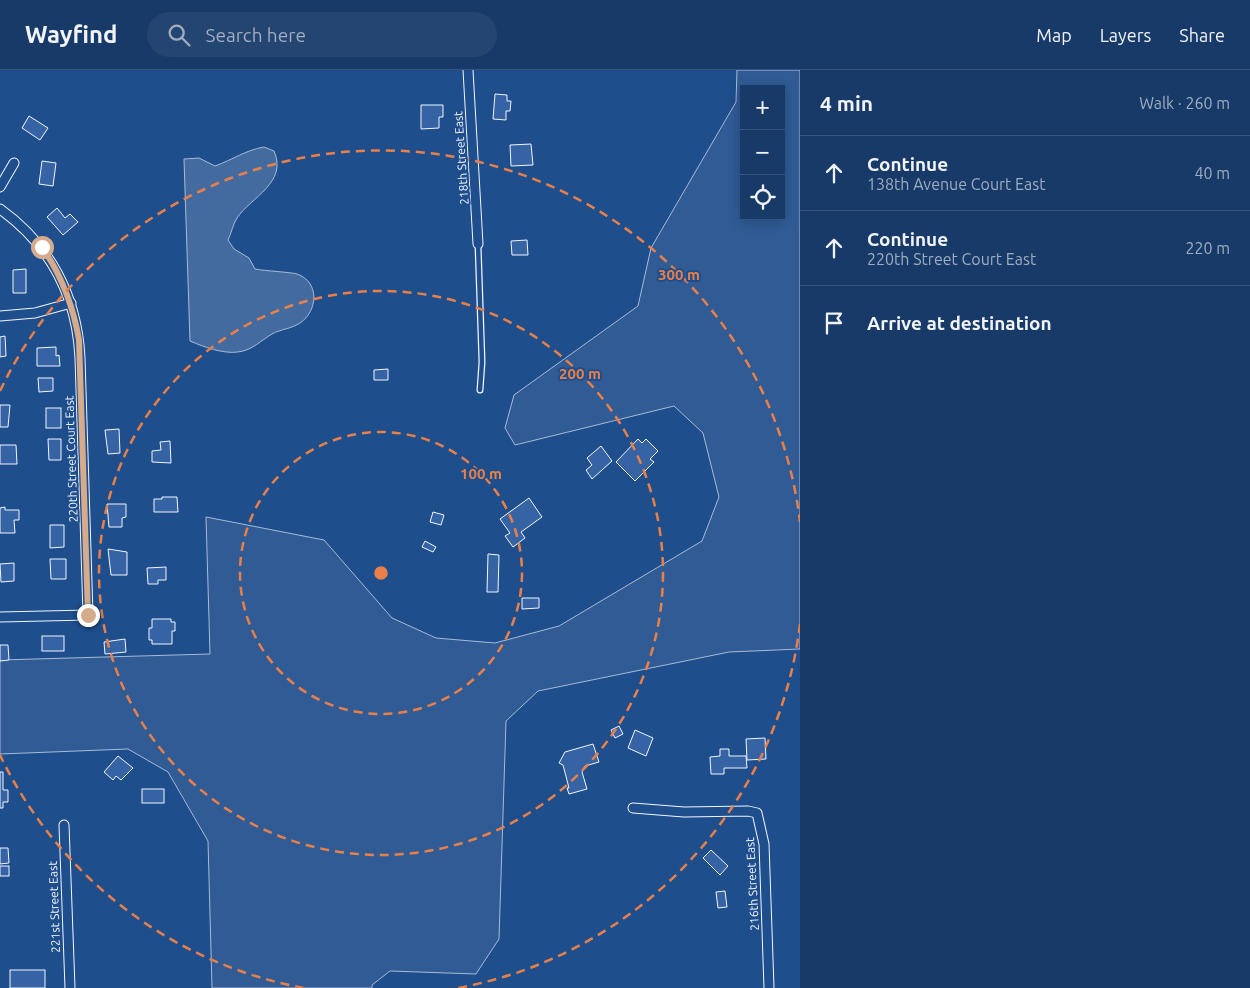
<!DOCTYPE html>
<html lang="en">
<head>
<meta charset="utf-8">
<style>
  :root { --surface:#173a69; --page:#244571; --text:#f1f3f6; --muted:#9eadc0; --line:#36547d }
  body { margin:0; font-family:Ubuntu,sans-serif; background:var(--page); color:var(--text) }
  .controls { position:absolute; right:15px; top:15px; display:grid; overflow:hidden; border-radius:0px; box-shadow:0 2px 12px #0003 }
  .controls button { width:45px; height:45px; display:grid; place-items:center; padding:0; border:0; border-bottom:1px solid var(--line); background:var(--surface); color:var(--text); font:25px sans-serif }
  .stop { position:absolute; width:15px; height:15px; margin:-11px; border:4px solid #d6ab8b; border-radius:50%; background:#fff }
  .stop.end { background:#d6ab8b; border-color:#fff; box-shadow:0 1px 5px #0008 }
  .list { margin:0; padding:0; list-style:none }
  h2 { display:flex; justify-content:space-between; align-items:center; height:65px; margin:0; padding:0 20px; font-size:21px }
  h2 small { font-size:16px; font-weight:400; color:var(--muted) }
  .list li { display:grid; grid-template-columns:32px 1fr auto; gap:15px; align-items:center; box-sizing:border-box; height:75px; padding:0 20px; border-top:1px solid var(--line) }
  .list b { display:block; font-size:19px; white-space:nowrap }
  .list p { margin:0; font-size:16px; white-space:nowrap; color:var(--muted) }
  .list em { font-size:16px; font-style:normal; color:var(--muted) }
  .icon { flex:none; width:28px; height:28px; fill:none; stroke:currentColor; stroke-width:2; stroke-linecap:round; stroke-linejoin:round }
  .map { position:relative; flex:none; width:800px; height:918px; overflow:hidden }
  header { display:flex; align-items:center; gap:30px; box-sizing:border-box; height:70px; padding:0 25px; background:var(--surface); border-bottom:1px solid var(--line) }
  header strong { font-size:24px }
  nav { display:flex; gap:28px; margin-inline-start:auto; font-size:18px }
  .search { width:350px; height:45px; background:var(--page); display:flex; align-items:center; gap:12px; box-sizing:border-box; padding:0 18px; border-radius:28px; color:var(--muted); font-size:19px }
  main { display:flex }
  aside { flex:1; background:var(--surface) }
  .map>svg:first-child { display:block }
</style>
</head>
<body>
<header>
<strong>Wayfind</strong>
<div class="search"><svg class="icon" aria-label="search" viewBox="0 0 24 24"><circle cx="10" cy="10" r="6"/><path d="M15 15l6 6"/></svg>Search here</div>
<nav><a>Map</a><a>Layers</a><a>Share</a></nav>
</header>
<main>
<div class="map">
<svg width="800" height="918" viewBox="0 0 800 918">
  <rect width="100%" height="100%" fill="#1f4e8c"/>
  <path fill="#305b95" stroke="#a8bbd7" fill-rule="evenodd" d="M737,0H800V579L729,582L538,621L506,651L499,869L476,904L390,901L372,915V918H212L208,771L168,702L128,679L0,684V590L210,584L206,447L324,470L392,548L436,568L495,573L559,556L702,471L719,427L703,363L674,336L515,375L505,358L514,325L638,236L651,178L736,32ZM744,19H781V146H744Z"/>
  <path fill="#446ba0" stroke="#a8bbd7" d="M264,77L274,81C288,113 251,127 237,148C233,154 231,164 228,170L234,179L249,188L255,199C265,201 290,202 297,204C320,212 318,241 300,253C291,259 281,259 272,264C260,271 253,280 238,282C223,284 204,277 190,271L184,89L199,88L215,96C232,90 246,80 264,77Z"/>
  <g fill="#3563a3" stroke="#f2f6ff">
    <polygon points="495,24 507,25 507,31 511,31 510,41 506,41 506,50 493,49"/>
    <polygon points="421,35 443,35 443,47 439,47 439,58 421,59"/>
    <polygon points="29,46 48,58 40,70 22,58"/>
    <polygon points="531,74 533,95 511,96 510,75"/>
    <polygon points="42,91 56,93 53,116 39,114"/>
    <polygon points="57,138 65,148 70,144 78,152 63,165 47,147"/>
    <polygon points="527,170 528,185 512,185 511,171"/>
    <polygon points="26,199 26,223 13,223 13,200"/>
    <polygon points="5,266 6,286 0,287 0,267"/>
    <polygon points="56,277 56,286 59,285 60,296 37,296 37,278"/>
    <polygon points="388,299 388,310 374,310 374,300"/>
    <polygon points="38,308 53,308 53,321 39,322"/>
    <polygon points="0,335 10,335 8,357 0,357"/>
    <rect x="46" y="338" width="15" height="20"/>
    <polygon points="119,359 120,383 108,384 105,360"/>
    <polygon points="48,369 61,369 61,390 49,390"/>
    <polygon points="638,369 642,373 646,369 658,381 650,389 654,392 635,411 616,392"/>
    <polygon points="170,371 171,393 152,392 152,381 161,380 160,372"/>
    <polygon points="0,375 16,375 17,394 0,394"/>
    <polygon points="601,376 612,391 592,409 586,400 592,395 587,388"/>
    <polygon points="162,427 177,427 178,442 154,442 154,429 162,429"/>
    <polygon points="529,428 542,447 521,462 525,468 513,477 505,466 510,463 500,449"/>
    <polygon points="107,434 126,434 126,447 122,448 122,457 109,457"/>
    <polygon points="5,437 5,440 19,440 19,450 14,450 15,463 0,463 0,438"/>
    <polygon points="433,442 444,445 441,455 430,452"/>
    <polygon points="50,455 64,455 64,477 50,478"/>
    <polygon points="425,471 436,477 433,482 422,477"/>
    <polygon points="108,479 127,482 127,505 111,505"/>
    <polygon points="488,484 499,485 498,522 487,522"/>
    <polygon points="50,489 66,489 66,509 51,509"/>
    <polygon points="14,493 14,511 1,512 0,494"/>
    <polygon points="166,497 166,510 158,510 158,514 148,514 147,498"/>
    <polygon points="522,528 539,528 539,538 522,539"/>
    <polygon points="152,549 171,549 171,552 175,552 175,561 172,561 172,574 152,574 152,570 149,570 149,558 152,558"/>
    <rect x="42" y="566" width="22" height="15"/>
    <polygon points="125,569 126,582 105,584 104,572"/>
    <polygon points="0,575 8,575 9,590 0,591"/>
    <polygon points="619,656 623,664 615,668 611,660"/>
    <polygon points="635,660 653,668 646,686 628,678"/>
    <polygon points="765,668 766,689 747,690 746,669"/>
    <polygon points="593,674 599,692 585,696 582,702 587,719 569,724 567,718 569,718 563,695 559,693 565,682"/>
    <polygon points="720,679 729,679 729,686 746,686 747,698 724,698 724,704 711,704 710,687 720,686"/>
    <polygon points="118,686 133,698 121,710 116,706 113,710 104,702"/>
    <polygon points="0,702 3,702 3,720 8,720 8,732 3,732 3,738 0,738"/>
    <rect x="142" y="719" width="22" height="14"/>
    <polygon points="0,778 8,778 9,793 0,794"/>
    <polygon points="711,780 728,796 720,805 703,788"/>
    <rect x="0" y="796" width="9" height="10"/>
    <polygon points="725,821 727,837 718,838 716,822"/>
    <rect x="10" y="900" width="35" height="18"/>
  </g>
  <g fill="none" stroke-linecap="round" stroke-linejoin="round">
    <defs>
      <polyline id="service" points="478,174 482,292 480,320"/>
      <g id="minor">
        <polyline points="468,0 478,174"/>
        <polyline points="0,117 14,93"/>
        <path d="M0,139C50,175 77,226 80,288L88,545L0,547"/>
        <polyline points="0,246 35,243 71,233"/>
        <polyline points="633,738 684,742 748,741 757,743 764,774 769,918"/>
        <polyline points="64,755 70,918"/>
      </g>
    </defs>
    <use href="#service" stroke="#f2f6ff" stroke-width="7"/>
    <use href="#minor" stroke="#f2f6ff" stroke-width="11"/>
    <use href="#service" stroke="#1f4e8c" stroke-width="4.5"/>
    <use href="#minor" stroke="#1f4e8c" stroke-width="9"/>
  </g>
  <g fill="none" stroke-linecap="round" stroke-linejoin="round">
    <path stroke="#d6ab8b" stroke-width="6" d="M42,177C62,206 73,235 79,270L88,545"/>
  </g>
  <g fill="none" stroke="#ea8049" stroke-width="2.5" stroke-dasharray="9 6">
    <circle cx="381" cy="503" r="141"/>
    <circle cx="381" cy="503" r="282"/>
    <path d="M800 554A422 422 0 0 1 458 918M304 918A422 422 0 0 1 0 685M0 321A422 422 0 0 1 800 452"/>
  </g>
  <g text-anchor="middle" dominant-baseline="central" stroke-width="4" stroke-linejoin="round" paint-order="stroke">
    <g font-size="12" fill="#f2f6ff" stroke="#1f4e8c">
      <text transform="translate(461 88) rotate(-94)">218th Street East</text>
      <text transform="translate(71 389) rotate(-92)">220th Street Court East</text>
      <text transform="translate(752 814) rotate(-93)">216th Street East</text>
      <text transform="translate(54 837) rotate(-92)">221st Street East</text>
    </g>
  </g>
  <circle cx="381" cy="503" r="8" fill="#ea8049" stroke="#1f4e8c" stroke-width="2.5"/>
  <g font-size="15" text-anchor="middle" font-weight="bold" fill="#ea8049" stroke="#1f4e8c" stroke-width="4" stroke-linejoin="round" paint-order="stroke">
    <text x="679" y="210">300 m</text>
    <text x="580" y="309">200 m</text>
    <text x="481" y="409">100 m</text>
  </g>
</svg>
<div class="controls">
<button>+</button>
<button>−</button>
<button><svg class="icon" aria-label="locate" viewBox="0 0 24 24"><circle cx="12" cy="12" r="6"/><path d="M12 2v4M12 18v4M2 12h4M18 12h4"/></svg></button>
</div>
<div class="stop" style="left:42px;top:177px"></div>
<div class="stop end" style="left:88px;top:545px"></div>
</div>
<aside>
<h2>4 min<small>Walk · 260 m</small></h2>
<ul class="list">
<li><svg class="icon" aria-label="ahead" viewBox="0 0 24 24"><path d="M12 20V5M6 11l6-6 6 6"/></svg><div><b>Continue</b><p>138th Avenue Court East</p></div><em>40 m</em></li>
<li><svg class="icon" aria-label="ahead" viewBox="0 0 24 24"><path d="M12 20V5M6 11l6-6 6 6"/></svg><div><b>Continue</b><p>220th Street Court East</p></div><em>220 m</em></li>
<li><svg class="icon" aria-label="arrive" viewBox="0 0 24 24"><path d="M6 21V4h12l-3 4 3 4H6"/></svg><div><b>Arrive at destination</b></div></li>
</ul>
</aside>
</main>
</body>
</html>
